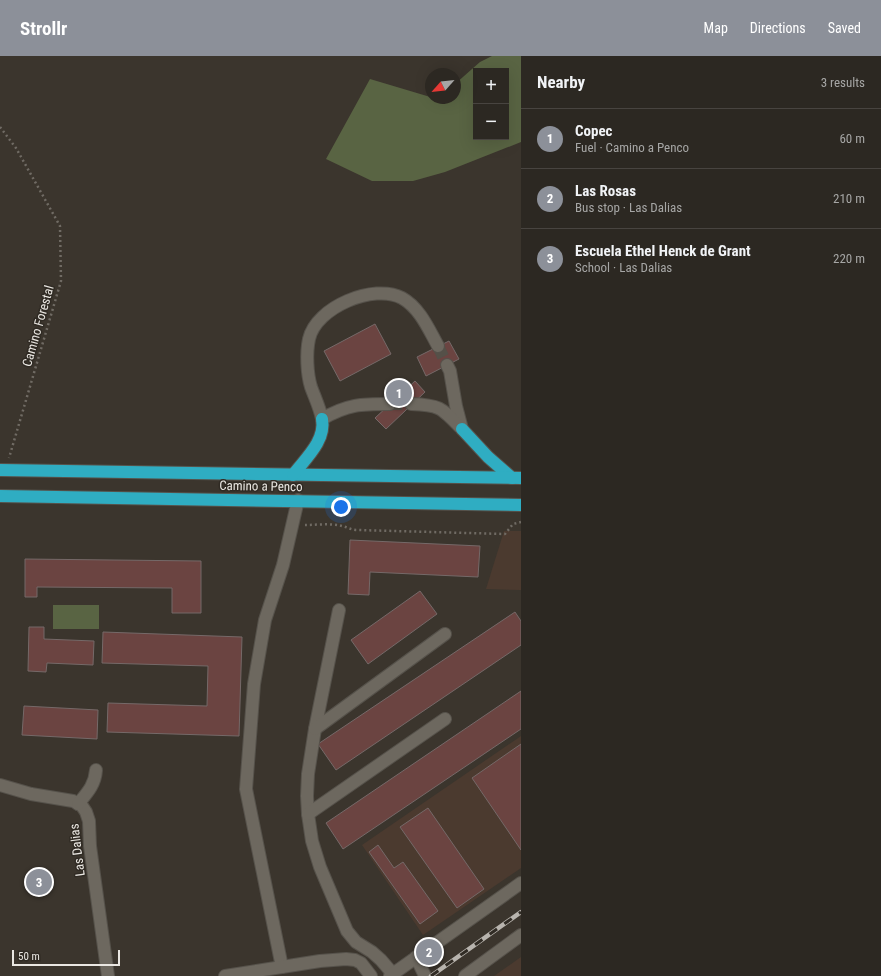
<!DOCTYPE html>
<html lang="en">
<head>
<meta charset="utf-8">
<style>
  :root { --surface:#2c2822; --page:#34302a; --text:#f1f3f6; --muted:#a6a6a5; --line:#484440; --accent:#8c9099 }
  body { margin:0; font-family:"Roboto Condensed",sans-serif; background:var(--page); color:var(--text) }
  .controls { position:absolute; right:12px; top:12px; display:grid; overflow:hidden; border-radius:0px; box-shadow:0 4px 16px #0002 }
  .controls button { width:36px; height:36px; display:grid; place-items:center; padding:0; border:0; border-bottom:1px solid var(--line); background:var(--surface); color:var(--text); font:20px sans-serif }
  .compass { position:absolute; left:425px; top:12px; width:36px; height:36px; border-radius:50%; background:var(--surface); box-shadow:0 4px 16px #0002; rotate:243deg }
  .scale { position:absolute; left:12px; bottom:10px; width:108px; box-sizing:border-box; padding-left:4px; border:2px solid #eae7e2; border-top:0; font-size:11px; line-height:14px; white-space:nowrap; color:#eae7e2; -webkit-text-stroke:3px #302b24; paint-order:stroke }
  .you { position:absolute; left:341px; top:451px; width:14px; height:14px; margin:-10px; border:3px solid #fff; border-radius:50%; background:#1a73e8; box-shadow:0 0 0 6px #1a73e833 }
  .badge { display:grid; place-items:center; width:26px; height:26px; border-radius:50%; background:var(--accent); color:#fff; font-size:13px; font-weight:700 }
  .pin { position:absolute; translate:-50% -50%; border:2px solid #fff; box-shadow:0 1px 4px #0006 }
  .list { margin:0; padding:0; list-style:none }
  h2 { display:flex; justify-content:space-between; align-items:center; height:52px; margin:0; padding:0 16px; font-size:17px }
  h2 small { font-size:13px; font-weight:400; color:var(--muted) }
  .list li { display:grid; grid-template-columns:26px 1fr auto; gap:12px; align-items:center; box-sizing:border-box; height:60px; padding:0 16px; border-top:1px solid var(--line) }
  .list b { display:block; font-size:15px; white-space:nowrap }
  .list p { margin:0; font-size:13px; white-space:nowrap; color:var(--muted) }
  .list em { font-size:13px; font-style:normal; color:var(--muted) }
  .map { position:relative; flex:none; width:521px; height:920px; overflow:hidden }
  header { display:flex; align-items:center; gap:24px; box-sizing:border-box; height:56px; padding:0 20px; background:var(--accent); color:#fff }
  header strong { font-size:19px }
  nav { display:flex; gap:22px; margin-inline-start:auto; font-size:14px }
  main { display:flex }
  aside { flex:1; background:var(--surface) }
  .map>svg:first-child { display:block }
</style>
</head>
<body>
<header>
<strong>Strollr</strong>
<nav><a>Map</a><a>Directions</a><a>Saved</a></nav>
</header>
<main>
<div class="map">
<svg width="521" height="920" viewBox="0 0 521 920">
  <rect width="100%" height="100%" fill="#3b352d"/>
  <g fill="#4b3a2f">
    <polygon points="504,475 521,475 521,534 486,533"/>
    <polygon points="521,680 521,812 423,879 362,789"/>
    <polygon points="521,901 521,920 494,920"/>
  </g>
  <g fill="#596443" fill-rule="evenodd">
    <path d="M492,0H521V86L445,116L413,125H372L326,103L370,23L437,43L438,42H455V28L480,6ZM476,15H506V81H476Z"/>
    <rect x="53" y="549" width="46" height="24"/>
  </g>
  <g fill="#6b4441" stroke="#756968">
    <polygon points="375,268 391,298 340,325 324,295"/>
    <polygon points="449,285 459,303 426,320 417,301"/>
    <polygon points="415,325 425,336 386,373 375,362"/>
    <polygon points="350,484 480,490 478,521 370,516 369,539 348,538"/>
    <polygon points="25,503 201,505 201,557 172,557 172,532 37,531 37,541 25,541"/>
    <polygon points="420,535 437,558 368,608 351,584"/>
    <polygon points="515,556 521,565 521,589 336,714 318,688"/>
    <polygon points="29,571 44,571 44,583 94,585 93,609 47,607 46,616 28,615"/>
    <polygon points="103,576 242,581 239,680 107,676 108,647 207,650 208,610 102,607"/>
    <polygon points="521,635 521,673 343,793 326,767"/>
    <polygon points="24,650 98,654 97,683 22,679"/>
    <polygon points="521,688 521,794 472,722"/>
    <polygon points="428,752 484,833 457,852 400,771"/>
    <polygon points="378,789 394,812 403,806 438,855 420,868 369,796"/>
  </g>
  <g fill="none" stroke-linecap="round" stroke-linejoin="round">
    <g stroke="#555048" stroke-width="12" stroke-dasharray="12 6" stroke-linecap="butt">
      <polyline points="438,290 447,309"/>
      <polyline points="390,348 411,348"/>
    </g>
    <defs>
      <g id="minor">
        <polyline points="447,309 450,315 456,350 462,373"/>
        <path d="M390,348C361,348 348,348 322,363C320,352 315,342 311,331C307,318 306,297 309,283C316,251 374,227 402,242C420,252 429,274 438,290"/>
        <path d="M411,348C439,349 441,351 460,371"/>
        <polyline points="339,554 315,673 308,718 307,740 308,758 312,785 320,811 347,875 356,886 372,896 381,904 393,918"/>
        <polyline points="315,673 445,578"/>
        <polyline points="0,729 31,738 73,745 82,750 86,756 89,765 90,790 108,920"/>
        <path d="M78,748C87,737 95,729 96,714"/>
        <polyline points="308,758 445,663"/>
        <polyline points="416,901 425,920"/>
        <polyline points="282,911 246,733 254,628 265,564 283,509 298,444"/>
        <polyline points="225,920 320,905 346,903 355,904 361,907 371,920"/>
        <polyline points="390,920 521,827"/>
        <polyline points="465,920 521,879"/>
      </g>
      <g id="highway">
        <polyline points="462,373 488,401 512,422"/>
        <polyline points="0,414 521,422"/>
        <path d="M293,419C305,403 326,385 322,363"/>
        <polyline points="0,440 521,449"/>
      </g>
    </defs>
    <use href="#minor" stroke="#56524b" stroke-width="14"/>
    <use href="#highway" stroke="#56524b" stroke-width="14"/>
    <g stroke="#706b64" stroke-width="2.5" stroke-dasharray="2 3" stroke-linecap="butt">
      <polyline points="0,71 16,92 60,170 61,225 9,402"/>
      <path d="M305,469C317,469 331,467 342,470C347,471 351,474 357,474L505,478L513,468L521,466"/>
    </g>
    <use href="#minor" stroke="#6d685f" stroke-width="12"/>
    <use href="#highway" stroke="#2fadc2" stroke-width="12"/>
    <defs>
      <polyline id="rail" points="431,920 521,856"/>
    </defs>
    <use href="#rail" stroke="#b8b4ae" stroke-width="4.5"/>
    <use href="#rail" stroke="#302b24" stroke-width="3" stroke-dasharray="9" stroke-linecap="butt"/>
  </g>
  <g text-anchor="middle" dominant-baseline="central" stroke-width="3" stroke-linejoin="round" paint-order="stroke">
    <g font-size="13" fill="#eae7e2" stroke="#302b24">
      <text transform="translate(38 270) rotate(-74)">Camino Forestal</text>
      <text transform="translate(261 430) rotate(1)">Camino a Penco</text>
      <text transform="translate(77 794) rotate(-97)">Las Dalias</text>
    </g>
  </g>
</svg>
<div class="controls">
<button>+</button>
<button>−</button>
</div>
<svg class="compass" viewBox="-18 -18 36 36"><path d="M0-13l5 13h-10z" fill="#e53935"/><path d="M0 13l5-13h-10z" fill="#a6a6a5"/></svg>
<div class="scale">50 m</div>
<div class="you"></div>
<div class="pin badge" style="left:399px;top:337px">1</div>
<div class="pin badge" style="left:429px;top:896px">2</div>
<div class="pin badge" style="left:39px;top:826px">3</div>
</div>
<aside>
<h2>Nearby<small>3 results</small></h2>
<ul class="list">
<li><span class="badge">1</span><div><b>Copec</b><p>Fuel · Camino a Penco</p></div><em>60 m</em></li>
<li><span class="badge">2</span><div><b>Las Rosas</b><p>Bus stop · Las Dalias</p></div><em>210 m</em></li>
<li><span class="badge">3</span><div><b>Escuela Ethel Henck de Grant</b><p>School · Las Dalias</p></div><em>220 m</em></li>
</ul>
</aside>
</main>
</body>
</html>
